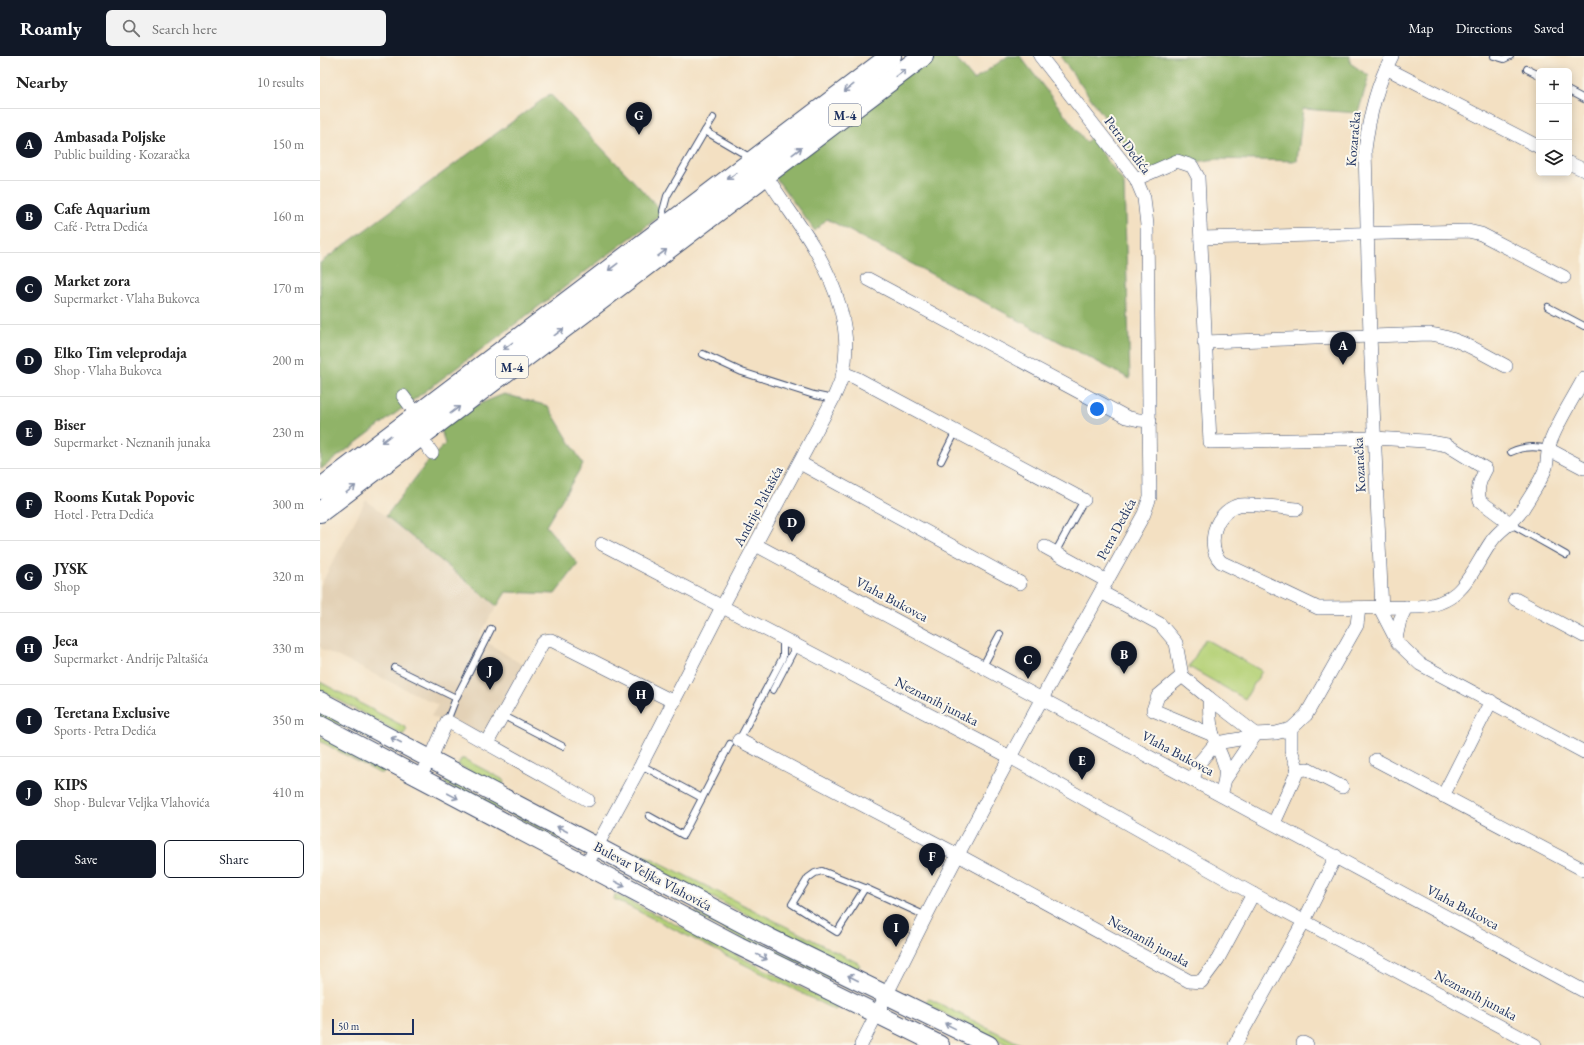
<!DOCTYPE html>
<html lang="en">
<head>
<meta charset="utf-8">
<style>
  :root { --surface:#fff; --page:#f2f2f2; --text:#222; --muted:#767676; --line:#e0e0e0; --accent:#111827 }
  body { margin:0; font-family:"EB Garamond",serif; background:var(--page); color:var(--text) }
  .controls { position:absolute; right:12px; top:12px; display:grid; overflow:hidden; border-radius:6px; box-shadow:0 2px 10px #0003 }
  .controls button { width:36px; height:36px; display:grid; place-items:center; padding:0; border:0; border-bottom:1px solid var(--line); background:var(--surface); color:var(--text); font:20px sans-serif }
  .scale { position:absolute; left:12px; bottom:10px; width:82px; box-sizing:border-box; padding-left:4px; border:2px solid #1b2f5e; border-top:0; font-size:11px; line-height:14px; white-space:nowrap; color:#1b2f5e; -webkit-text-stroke:3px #fbf7ec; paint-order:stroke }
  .you { position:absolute; left:777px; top:353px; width:14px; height:14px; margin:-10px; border:3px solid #fff; border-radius:50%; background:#1a73e8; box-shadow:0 0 0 6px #1a73e833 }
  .badge { display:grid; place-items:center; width:26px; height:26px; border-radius:50%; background:var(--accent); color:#fff; font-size:13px; font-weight:700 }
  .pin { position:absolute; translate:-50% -33px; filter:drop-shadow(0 1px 2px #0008) }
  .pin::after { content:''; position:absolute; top:21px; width:14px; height:12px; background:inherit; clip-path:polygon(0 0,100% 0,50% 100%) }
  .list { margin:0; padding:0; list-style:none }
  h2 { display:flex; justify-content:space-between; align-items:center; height:52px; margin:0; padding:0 16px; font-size:17px }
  h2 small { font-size:13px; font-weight:400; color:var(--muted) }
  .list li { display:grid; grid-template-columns:26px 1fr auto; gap:12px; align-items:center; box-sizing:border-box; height:72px; padding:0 16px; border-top:1px solid var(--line) }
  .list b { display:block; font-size:15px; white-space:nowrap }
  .list p { margin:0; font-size:13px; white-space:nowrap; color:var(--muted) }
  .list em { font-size:13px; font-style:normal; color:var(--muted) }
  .actions { display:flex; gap:8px; padding:12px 16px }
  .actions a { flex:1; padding:9px 0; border:1px solid var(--accent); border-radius:6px; text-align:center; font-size:14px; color:var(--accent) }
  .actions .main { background:var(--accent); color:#fff }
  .icon { flex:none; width:22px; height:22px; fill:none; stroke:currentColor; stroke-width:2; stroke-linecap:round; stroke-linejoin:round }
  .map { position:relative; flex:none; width:1264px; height:989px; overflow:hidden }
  header { display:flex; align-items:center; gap:24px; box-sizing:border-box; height:56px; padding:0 20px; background:var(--accent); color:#fff }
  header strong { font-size:19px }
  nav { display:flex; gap:22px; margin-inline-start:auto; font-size:14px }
  .search { width:280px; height:36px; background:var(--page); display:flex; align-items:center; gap:10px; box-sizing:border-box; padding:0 14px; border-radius:6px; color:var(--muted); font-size:15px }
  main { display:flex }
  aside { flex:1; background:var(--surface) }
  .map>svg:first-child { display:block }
</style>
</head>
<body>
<header>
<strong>Roamly</strong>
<div class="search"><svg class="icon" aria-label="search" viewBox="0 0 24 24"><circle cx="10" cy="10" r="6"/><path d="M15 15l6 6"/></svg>Search here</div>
<nav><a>Map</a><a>Directions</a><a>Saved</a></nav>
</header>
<main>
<aside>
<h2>Nearby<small>10 results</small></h2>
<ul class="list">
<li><span class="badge">A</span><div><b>Ambasada Poljske</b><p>Public building · Kozaračka</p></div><em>150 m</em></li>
<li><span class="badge">B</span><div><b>Cafe Aquarium</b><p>Café · Petra Dedića</p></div><em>160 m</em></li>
<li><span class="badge">C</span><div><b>Market zora</b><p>Supermarket · Vlaha Bukovca</p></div><em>170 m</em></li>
<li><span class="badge">D</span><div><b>Elko Tim veleprodaja</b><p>Shop · Vlaha Bukovca</p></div><em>200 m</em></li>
<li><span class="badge">E</span><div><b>Biser</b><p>Supermarket · Neznanih junaka</p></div><em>230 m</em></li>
<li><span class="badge">F</span><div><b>Rooms Kutak Popovic</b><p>Hotel · Petra Dedića</p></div><em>300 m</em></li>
<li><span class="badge">G</span><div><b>JYSK</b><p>Shop</p></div><em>320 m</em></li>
<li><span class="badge">H</span><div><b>Jeca</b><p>Supermarket · Andrije Paltašića</p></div><em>330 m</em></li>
<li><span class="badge">I</span><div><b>Teretana Exclusive</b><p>Sports · Petra Dedića</p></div><em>350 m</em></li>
<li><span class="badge">J</span><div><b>KIPS</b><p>Shop · Bulevar Veljka Vlahovića</p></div><em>410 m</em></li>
</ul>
<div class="actions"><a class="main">Save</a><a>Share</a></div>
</aside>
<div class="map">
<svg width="1264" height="989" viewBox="0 0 1264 989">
  <rect width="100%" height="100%" fill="#fbf7ec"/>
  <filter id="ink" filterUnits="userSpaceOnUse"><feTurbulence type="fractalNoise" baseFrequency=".025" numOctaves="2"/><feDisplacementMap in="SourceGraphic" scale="8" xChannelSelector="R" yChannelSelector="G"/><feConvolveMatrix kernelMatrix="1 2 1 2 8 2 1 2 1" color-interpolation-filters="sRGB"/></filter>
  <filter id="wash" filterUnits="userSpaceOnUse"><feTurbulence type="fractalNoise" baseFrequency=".012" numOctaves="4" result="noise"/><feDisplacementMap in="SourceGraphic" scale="16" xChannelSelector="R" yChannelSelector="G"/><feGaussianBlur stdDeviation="0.9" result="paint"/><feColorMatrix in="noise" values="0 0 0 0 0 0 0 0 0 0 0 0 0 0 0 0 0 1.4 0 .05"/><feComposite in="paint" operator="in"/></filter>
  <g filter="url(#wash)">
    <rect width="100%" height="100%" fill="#f3e0c2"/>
    <polygon fill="#e3d1b6" points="46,444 177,550 159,581 204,610 162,685 111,660 118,649 0,592 0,530"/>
    <g fill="#b5d177" stroke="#68806a">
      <polygon points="885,583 942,615 925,643 869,611"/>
      <polygon points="0,626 85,671 87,673 83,679 0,634"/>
      <polygon points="0,654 78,695 77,697 35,675 0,661"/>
      <polygon points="0,680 65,714 63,717 59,717 0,685"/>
      <polygon points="141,703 144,703 182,723 184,726 181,731 138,709"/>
      <polygon points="128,722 242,783 242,785 193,759 161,747 125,728"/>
      <polygon points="317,796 319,796 538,907 540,909 537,914 314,802"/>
      <polygon points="295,838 519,951 515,954 294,843"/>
      <polygon points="363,852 399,866 531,930 530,933 477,906 447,896"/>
      <polygon points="608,943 610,943 702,989 688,989 605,948"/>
    </g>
    <g fill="#90b368" stroke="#567163">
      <polygon points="598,0 634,0 654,24 688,0 700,0 766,86 771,82 804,127 810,323 507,163 495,175 452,117"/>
      <polygon points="740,0 1030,0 1030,7 1049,20 1038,57 983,53 977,105 896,103 823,114"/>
      <polygon points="230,38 344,157 1,413 0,207"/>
      <polygon points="184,338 228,350 263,408 226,470 258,508 235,538 186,536 177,550 66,460 106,408 125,388 121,373 142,355"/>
    </g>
  </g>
  <g filter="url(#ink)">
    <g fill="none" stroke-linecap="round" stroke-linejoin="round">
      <defs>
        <g id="lane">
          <polyline points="1174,0 1184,3 1190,0"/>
          <polyline points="1207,13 1219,19"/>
          <polyline points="1249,35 1264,43"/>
          <polyline points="385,75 393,62"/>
          <polyline points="345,167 343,155 347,140 385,75 431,102"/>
          <polyline points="1228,251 1264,270"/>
          <polyline points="383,298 422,316 494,339 513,343"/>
          <path d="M1191,396C1203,390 1215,390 1228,393"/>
          <polyline points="621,405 636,375"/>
          <polyline points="1191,468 1246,499"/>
          <polyline points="735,497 764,444"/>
          <polyline points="663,610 680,578"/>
          <polyline points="75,612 136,642"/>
          <polyline points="453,634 476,590"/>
          <polyline points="182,659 242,690"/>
          <polyline points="127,665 136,642 171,573"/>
          <polyline points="419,684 463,601 463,583"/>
          <polyline points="321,709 382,742"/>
          <polyline points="329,760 363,779 410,688"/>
          <polyline points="545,832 502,815 495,817 488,822 472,848 517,876 545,832 606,860"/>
        </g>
        <g id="street">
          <path d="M1072,0C1056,30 1049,60 1045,94L1050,280L1062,556L1078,587L1100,608L1264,696"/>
          <polyline points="1066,12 1219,91"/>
          <polyline points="1249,107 1264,114"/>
          <path d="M816,123L857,105L872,110L878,121L890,386L1054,382L1105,385L1127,389L1166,413C1160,424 1156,433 1160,445L1191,468"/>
          <polyline points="881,182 1148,175 1161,178 1244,221"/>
          <polyline points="548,223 806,361 819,364 830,365"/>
          <path d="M884,286L1109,278C1138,281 1161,297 1186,310"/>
          <polyline points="523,317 536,322 764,444"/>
          <polyline points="83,340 97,359"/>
          <polyline points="100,380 112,397"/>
          <polyline points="1228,393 1264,412"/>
          <polyline points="480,407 700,527"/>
          <path d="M977,453C966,452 928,447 919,449C905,453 896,465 894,478C892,489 893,498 901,506L998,552L1098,551C1143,548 1149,519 1171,486C1179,473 1194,467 1202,454C1210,440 1221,426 1226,411C1228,403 1227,395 1230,387C1238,365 1253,343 1264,322"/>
          <polyline points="282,488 690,701 933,838 1215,989"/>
          <polyline points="436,489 1264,935"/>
          <polyline points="725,491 787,525"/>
          <path d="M781,536L840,568L856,587L862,620L889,642C890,651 889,661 891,670C896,701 913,702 901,739"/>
          <polyline points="1195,543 1264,580"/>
          <polyline points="1076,582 1080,564 1086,551"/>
          <polyline points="862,620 838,640 833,654 893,679"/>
          <polyline points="889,642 936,678 906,722"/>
          <polyline points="971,673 971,694 978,714"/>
          <polyline points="419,684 638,799 869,925 881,926 898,903 933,838"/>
          <polyline points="167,687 222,588 225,585 231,584 354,646"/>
          <polyline points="1056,704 1264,814"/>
          <polyline points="99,721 111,702 127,665 268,744"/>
          <polyline points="873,723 879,707 896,687 920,683 936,678 956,677 971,673 986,659 1037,569 1039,552"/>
          <polyline points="1123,740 1171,645"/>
          <polyline points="954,767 978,714 987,713 1022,731"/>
          <path d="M266,810L321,709L402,551L513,343C517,334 521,326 523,317C533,275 515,226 493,190C478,165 460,143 446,119"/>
          <polyline points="983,987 987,989"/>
          <path d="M541,989C563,946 584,903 606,860C676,724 750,591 824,458L830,441L827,169L824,142L816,123L720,0"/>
          <polyline points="915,989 984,865 1016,800"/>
        </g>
        <g id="secondary">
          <polyline points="0,645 448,881 669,989"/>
          <polyline points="0,669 419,890 620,989"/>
        </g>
        <g id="primary">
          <polyline points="0,433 571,0"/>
          <polyline points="0,456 603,0"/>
        </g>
      </defs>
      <use href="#lane" stroke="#3b4a6d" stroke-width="8"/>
      <use href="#street" stroke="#3b4a6d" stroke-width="14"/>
      <use href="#secondary" stroke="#3b4a6d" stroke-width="20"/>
      <use href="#primary" stroke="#3b4a6d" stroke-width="22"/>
      <use href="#lane" stroke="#fff" stroke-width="6"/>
      <use href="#street" stroke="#fff" stroke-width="13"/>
      <use href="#secondary" stroke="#fff" stroke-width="18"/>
      <use href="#primary" stroke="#fff" stroke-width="20"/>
    </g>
    <defs><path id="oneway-shaft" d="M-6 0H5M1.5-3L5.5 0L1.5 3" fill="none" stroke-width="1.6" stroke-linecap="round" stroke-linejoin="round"/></defs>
    <g stroke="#8d97ae">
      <use href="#oneway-shaft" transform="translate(581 17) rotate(-37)"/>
      <use href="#oneway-shaft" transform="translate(529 32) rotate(143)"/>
      <use href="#oneway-shaft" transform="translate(477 95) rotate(-37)"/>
      <use href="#oneway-shaft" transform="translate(412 120) rotate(143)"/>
      <use href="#oneway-shaft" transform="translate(342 197) rotate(-37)"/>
      <use href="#oneway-shaft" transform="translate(293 211) rotate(143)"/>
      <use href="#oneway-shaft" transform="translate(239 276) rotate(-37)"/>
      <use href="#oneway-shaft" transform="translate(188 290) rotate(143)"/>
      <use href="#oneway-shaft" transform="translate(135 354) rotate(-37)"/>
      <use href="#oneway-shaft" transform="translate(66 383) rotate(143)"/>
      <use href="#oneway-shaft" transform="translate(31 433) rotate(-37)"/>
      <use href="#oneway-shaft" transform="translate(76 684) rotate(-153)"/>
      <use href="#oneway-shaft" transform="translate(133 740) rotate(28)"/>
      <use href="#oneway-shaft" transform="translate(242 773) rotate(-152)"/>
      <use href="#oneway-shaft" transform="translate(300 828) rotate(27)"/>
      <use href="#oneway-shaft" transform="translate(442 901) rotate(26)"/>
      <use href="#oneway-shaft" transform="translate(533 922) rotate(-153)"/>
      <use href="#oneway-shaft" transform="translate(630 970) rotate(-154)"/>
    </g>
  </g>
  <g text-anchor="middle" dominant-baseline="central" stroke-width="4" stroke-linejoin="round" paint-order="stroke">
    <g fill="#fbf7ec" stroke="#5e6b89" stroke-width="1">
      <rect x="509" y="48" width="32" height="22" rx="3"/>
      <rect x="176" y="300" width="32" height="22" rx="3"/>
    </g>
    <g font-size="13" font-weight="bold" fill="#1b2f5e">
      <text x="525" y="59">M-4</text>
      <text x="192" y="311">M-4</text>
    </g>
    <g font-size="14" fill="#1b2f5e" stroke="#fbf7ec">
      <text transform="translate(1033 83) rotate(-85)">Kozaračka</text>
      <text transform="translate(808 89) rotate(53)">Petra Dedića</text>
      <text transform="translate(1039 409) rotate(-93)">Kozaračka</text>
      <text transform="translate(438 450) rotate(-62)">Andrije Paltašića</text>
      <text transform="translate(796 473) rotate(-62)">Petra Dedića</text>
      <text transform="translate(572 543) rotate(28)">Vlaha Bukovca</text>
      <text transform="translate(617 645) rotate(27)">Neznanih junaka</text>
      <text transform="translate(858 697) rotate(28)">Vlaha Bukovca</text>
      <text transform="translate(333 820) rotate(28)">Bulevar Veljka Vlahovića</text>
      <text transform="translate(1143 851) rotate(28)">Vlaha Bukovca</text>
      <text transform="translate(829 885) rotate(29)">Neznanih junaka</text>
      <text transform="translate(1156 939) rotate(28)">Neznanih junaka</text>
    </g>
  </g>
</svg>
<div class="controls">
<button>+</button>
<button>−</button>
<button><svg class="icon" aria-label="layers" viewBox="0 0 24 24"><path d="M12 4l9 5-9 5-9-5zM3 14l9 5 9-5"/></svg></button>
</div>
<div class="scale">50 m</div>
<div class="you"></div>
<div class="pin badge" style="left:1023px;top:309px">A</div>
<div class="pin badge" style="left:804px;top:618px">B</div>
<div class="pin badge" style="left:708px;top:623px">C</div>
<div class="pin badge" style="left:472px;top:486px">D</div>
<div class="pin badge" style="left:762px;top:724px">E</div>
<div class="pin badge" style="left:612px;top:820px">F</div>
<div class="pin badge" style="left:319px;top:79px">G</div>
<div class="pin badge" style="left:321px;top:658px">H</div>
<div class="pin badge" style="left:576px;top:891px">I</div>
<div class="pin badge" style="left:170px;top:634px">J</div>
</div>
</main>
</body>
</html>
